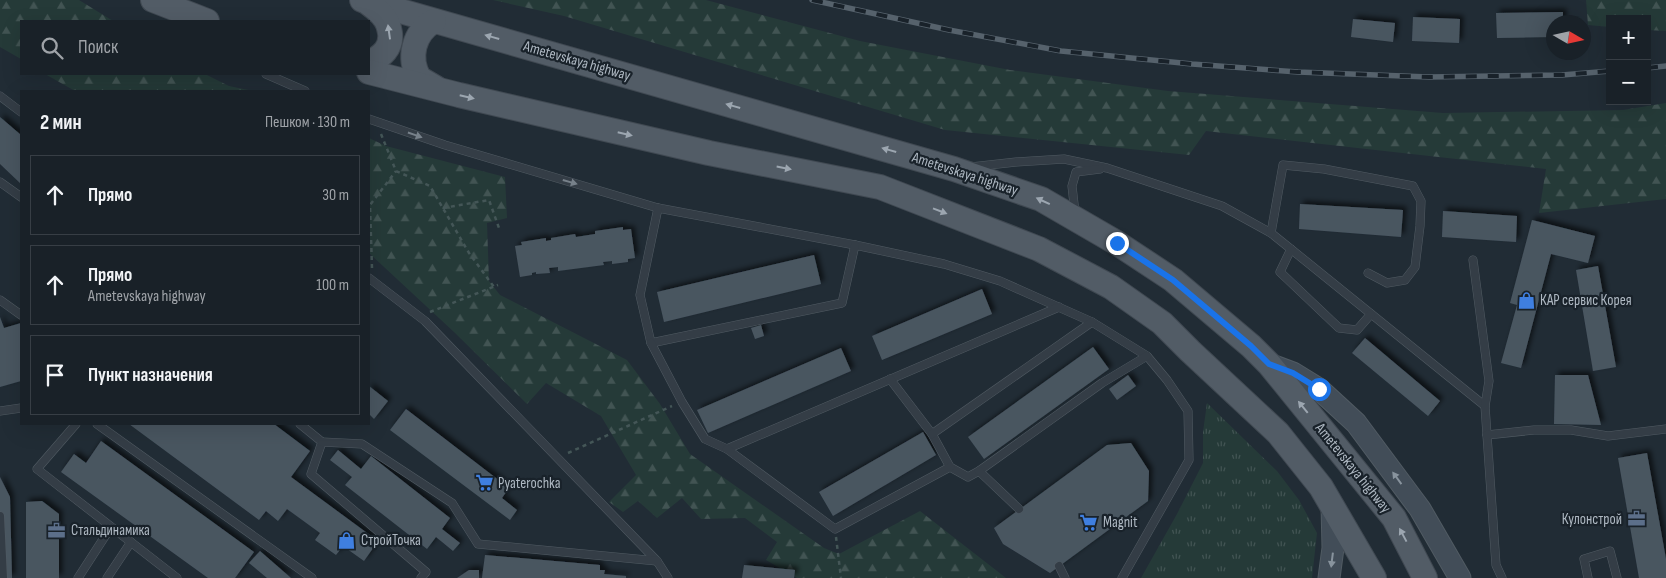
<!DOCTYPE html>
<html lang="ru">
<head>
<meta charset="utf-8">
<style>
  :root { --surface:#192128; --page:#222930; --text:#f1f3f6; --muted:#9fa3a8; --line:#373e45 }
  body { margin:0; font-family:"Sofia Sans Condensed",sans-serif; background:var(--page); color:var(--text) }
  .controls { position:absolute; right:15px; top:15px; display:grid; overflow:hidden; border-radius:0px; box-shadow:0 5px 20px #0002 }
  .controls button { width:45px; height:45px; display:grid; place-items:center; padding:0; border:0; border-bottom:1px solid var(--line); background:var(--surface); color:var(--text); font:25px sans-serif }
  .compass { position:absolute; left:1546px; top:15px; width:45px; height:45px; border-radius:50%; background:var(--surface); box-shadow:0 5px 20px #0002; rotate:99deg }
  .stop { position:absolute; width:15px; height:15px; margin:-11px; border:4px solid #1a73e8; border-radius:50%; background:#fff }
  .stop.end { background:#1a73e8; border-color:#fff; box-shadow:0 1px 5px #0008 }
  .list { margin:0; padding:0; list-style:none }
  h2 { display:flex; justify-content:space-between; align-items:center; height:65px; margin:0; padding:0 20px; font-size:21px }
  h2 small { font-size:16px; font-weight:400; color:var(--muted) }
  .list li { display:grid; grid-template-columns:32px 1fr auto; gap:15px; align-items:center; box-sizing:border-box; height:80px; margin:0 10px 10px; padding:0 10px; border:1px solid var(--line); border-radius:0px }
  .list b { display:block; font-size:19px; white-space:nowrap }
  .list p { margin:0; font-size:16px; white-space:nowrap; color:var(--muted) }
  .list em { font-size:16px; font-style:normal; color:var(--muted) }
  .icon { flex:none; width:28px; height:28px; fill:none; stroke:currentColor; stroke-width:2; stroke-linecap:round; stroke-linejoin:round }
  .map { position:relative; flex:none; width:1666px; height:578px; overflow:hidden }
  .search { position:absolute; background:var(--surface); box-shadow:0 5px 20px #0002; left:20px; top:20px; width:350px; height:55px; display:flex; align-items:center; gap:12px; box-sizing:border-box; padding:0 18px; border-radius:0px; color:var(--muted); font-size:19px }
  .panel { position:absolute; background:var(--surface); box-shadow:0 5px 20px #0002; left:20px; top:90px; width:350px; height:335px; border-radius:0px }
  .map>svg:first-child { display:block }
</style>
</head>
<body>
<div class="map">
<svg width="1666" height="578" viewBox="0 0 1666 578">
  <defs>
    <pattern id="grass-tufts" width="24" height="20" patternUnits="userSpaceOnUse" patternTransform="scale(1.25)"><rect width="24" height="20" fill="#253a38"/><path d="M3 7l-1-3M5 7V3M7 7l1-3M15 17l-1-3M17 17v-4M19 17l1-3" fill="none" stroke="#425453"/></pattern>
    <pattern id="forest-firs" width="22" height="20" patternUnits="userSpaceOnUse" patternTransform="scale(1.25)"><rect width="22" height="20" fill="#253a38"/><path d="M5 1l3.5 6h-7zM16 11l3.5 6h-7z" fill="#425453"/></pattern>
    <filter id="shadow"><feDropShadow dx="3.5" dy="-3.5" stdDeviation="2.5" flood-color="#0009"/></filter>
  </defs>
  <rect width="100%" height="100%" fill="#212c35"/>
  <polygon fill="url(#grass-tufts)" points="1207,403 1277,471 1299,500 1317,533 1312,578 1141,578 1177,514 1203,463 1203,432"/>
  <g fill="url(#forest-firs)">
    <polygon points="0,0 79,0 113,21 21,21 21,59 0,47"/>
    <polygon points="493,0 706,0 860,41 1010,70 1168,91 1443,113 1623,110 1666,103 1666,199 1539,213 1546,169 1206,131 1189,155 945,130 564,16"/>
    <polygon points="1586,0 1666,0 1666,31 1647,30 1647,19 1610,19 1610,27 1588,25"/>
    <polygon points="45,74 205,74 229,86 253,91 75,91"/>
    <polygon points="369,138 386,146 505,177 507,218 487,223 489,281 500,295 627,360 660,404 690,454 824,548 839,554 920,511 1006,578 797,578 766,560 777,542 745,518 701,519 682,498 657,518 638,501 623,512 609,502 636,475 601,416 546,383 527,404 454,332 369,253"/>
  </g>
  <g fill="#495661" filter="url(#shadow)">
    <polygon points="1563,12 1563,22 1554,22 1554,37 1497,38 1496,13"/>
    <polygon points="1413,17 1460,19 1459,43 1412,41"/>
    <polygon points="1353,19 1395,23 1393,42 1351,37"/>
    <polygon points="0,117 21,135 21,184 0,164"/>
    <polygon points="1300,204 1403,210 1401,237 1299,229"/>
    <polygon points="1443,211 1517,216 1516,242 1442,237"/>
    <polygon points="1532,220 1595,236 1588,263 1551,254 1521,368 1501,363 1517,305 1510,303"/>
    <polygon points="623,227 623,230 631,229 635,258 628,259 628,262 612,264 612,261 603,262 604,265 558,271 558,267 549,268 550,273 536,274 536,272 532,273 532,275 520,277 515,246 522,245 521,242 546,238 546,241 551,240 551,238 575,234 576,237 595,234 595,231"/>
    <polygon points="814,255 821,284 664,322 657,292"/>
    <polygon points="1598,266 1616,367 1593,371 1576,270"/>
    <polygon points="982,289 992,314 882,360 872,336"/>
    <polygon points="0,317 4,328 21,323 21,381 0,387"/>
    <polygon points="761,325 764,336 755,339 751,328"/>
    <polygon points="1365,338 1440,401 1428,416 1352,353"/>
    <polygon points="1093,347 1109,369 984,459 968,437"/>
    <polygon points="841,348 851,371 708,433 697,410"/>
    <polygon points="1128,375 1136,386 1117,400 1109,389"/>
    <polygon points="1555,375 1588,375 1601,425 1554,424"/>
    <polygon points="369,386 388,401 374,419 369,414"/>
    <polygon points="406,409 509,488 502,498 517,510 510,520 390,430"/>
    <polygon points="129,424 274,424 310,451 291,477 378,541 364,561 343,546 336,555 315,540 320,533 287,509 278,521 266,511 259,520"/>
    <polygon points="923,432 936,455 833,516 819,492"/>
    <polygon points="101,441 254,552 235,578 208,578 61,472 74,454 86,463"/>
    <polygon points="1131,443 1149,471 1148,501 1050,573 1003,544 994,528 1107,445"/>
    <polygon points="338,450 361,469 371,456 450,518 442,529 460,543 453,551 436,537 427,549 345,485 352,477 330,460"/>
    <polygon points="1647,453 1666,559 1666,578 1639,578 1618,458"/>
    <polygon points="0,477 10,497 12,578 0,578"/>
    <polygon points="42,501 59,514 59,578 26,578 26,502"/>
    <polygon points="260,551 291,578 267,578 249,563"/>
    <polygon points="485,555 600,565 600,570 605,570 604,574 626,576 626,578 482,578"/>
    <polygon points="744,565 795,570 794,578 742,578"/>
    <polygon points="469,570 479,570 479,578 457,578"/>
  </g>
  <g fill="none" stroke-linecap="round" stroke-linejoin="round">
    <defs>
      <g id="lane">
        <polyline points="266,74 305,91"/>
        <polyline points="0,96 21,112"/>
        <polyline points="369,119 445,145 658,208 855,245 944,264 1000,281 1092,322 1147,356 1167,380 1188,411 1189,460 1122,578"/>
        <polyline points="971,167 1016,162 1064,159 1107,168 1222,206 1271,233 1485,406"/>
        <polyline points="0,182 21,197"/>
        <polyline points="658,208 640,295 651,343 842,303 855,245"/>
        <polyline points="1075,213 1072,186 1076,172 1100,169"/>
        <polyline points="1271,233 1283,165 1324,169 1413,186 1421,201 1420,226 1415,267 1405,280 1387,283 1368,273"/>
        <polyline points="1291,249 1280,272 1339,328 1357,330 1371,314"/>
        <polyline points="1473,260 1489,381 1485,406 1496,565 1502,578"/>
        <polyline points="369,278 425,321 657,561 668,578"/>
        <polyline points="0,300 21,315"/>
        <polyline points="651,343 682,402 705,439 727,449 1059,307"/>
        <polyline points="890,379 932,434 950,467 968,477 979,471 1102,383 1147,356"/>
        <polyline points="0,411 21,408"/>
        <polyline points="76,424 37,469 177,578"/>
        <polyline points="97,424 312,578"/>
        <polyline points="300,424 322,442 311,474 426,572 421,578"/>
        <polyline points="932,434 1092,322"/>
        <polyline points="1487,435 1534,430 1571,430 1608,436 1666,429"/>
        <polyline points="322,442 362,444 452,503 478,544 657,561"/>
        <polyline points="727,449 835,529 950,467"/>
        <polyline points="979,471 1019,509"/>
        <polyline points="0,516 3,578"/>
        <polyline points="1059,566 1065,578"/>
        <polyline points="78,578 111,527"/>
        <polyline points="107,578 131,542"/>
        <polyline points="1588,578 1584,559 1610,551 1617,578"/>
      </g>
      <g id="secondary">
        <polyline points="1269,364 1293,373 1319,389 1356,423 1420,509 1460,578"/>
        <polyline points="1329,578 1333,548 1332,506"/>
      </g>
      <g id="primary">
        <polyline points="153,0 207,21"/>
        <polyline points="362,0 954,169 1041,199 1117,243 1173,280 1251,346 1269,364 1394,518 1425,578"/>
        <path d="M367,2C372,6 378,10 382,15C387,20 389,26 390,33C392,48 382,56 369,63"/>
        <path d="M434,21C413,33 408,58 419,78L436,88"/>
        <polyline points="369,72 459,95 709,153 880,187 1039,249 1111,287 1162,323 1190,351 1278,433 1321,487 1374,578"/>
      </g>
    </defs>
    <use href="#lane" stroke="#515b63" stroke-width="9"/>
    <use href="#secondary" stroke="#515b63" stroke-width="23"/>
    <use href="#primary" stroke="#404952" stroke-width="26"/>
    <g stroke="#445657" stroke-width="2.5" stroke-dasharray="4 4" stroke-linecap="butt">
      <polyline points="381,134 396,171 430,186 469,253 494,287"/>
      <polyline points="443,208 489,200 499,228"/>
      <polyline points="372,268 370,205 396,171"/>
      <polyline points="430,312 498,285"/>
      <polyline points="568,453 672,406"/>
      <polyline points="836,537 841,578"/>
    </g>
    <use href="#lane" stroke="#343d46" stroke-width="8"/>
    <use href="#secondary" stroke="#424d58" stroke-width="21"/>
    <use href="#primary" stroke="#525c66" stroke-width="24"/>
    <defs>
      <g id="rail">
        <polyline points="812,0 949,30 1061,51 1192,64 1298,72 1429,77 1562,75 1610,71"/>
        <polyline points="1647,68 1666,66"/>
      </g>
    </defs>
    <use href="#rail" stroke="#56626c" stroke-width="5.5"/>
    <use href="#rail" stroke="#19222a" stroke-width="4" stroke-dasharray="11" stroke-linecap="butt"/>
  </g>
  <defs><path id="oneway-solid" d="M-6-.8H1V-3.2L6.5 0L1 3.2V.8H-6Z" transform="scale(1.25)"/></defs>
  <g fill="#9ca6b0">
    <use href="#oneway-solid" transform="translate(389 32) rotate(-98)"/>
    <use href="#oneway-solid" transform="translate(492 37) rotate(-164)"/>
    <use href="#oneway-solid" transform="translate(467 97) rotate(13)"/>
    <use href="#oneway-solid" transform="translate(733 106) rotate(-164)"/>
    <use href="#oneway-solid" transform="translate(625 134) rotate(13)"/>
    <use href="#oneway-solid" transform="translate(889 150) rotate(-164)"/>
    <use href="#oneway-solid" transform="translate(784 168) rotate(11)"/>
    <use href="#oneway-solid" transform="translate(1043 201) rotate(-155)"/>
    <use href="#oneway-solid" transform="translate(940 211) rotate(21)"/>
    <use href="#oneway-solid" transform="translate(1303 407) rotate(-129)"/>
    <use href="#oneway-solid" transform="translate(1403 535) rotate(-118)"/>
  </g>
  <g fill="#77818a">
    <use href="#oneway-solid" transform="translate(415 135) rotate(19)"/>
    <use href="#oneway-solid" transform="translate(570 182) rotate(16)"/>
  </g>
  <g fill="#88939d">
    <use href="#oneway-solid" transform="translate(1397 478) rotate(-126)"/>
    <use href="#oneway-solid" transform="translate(1332 560) rotate(97)"/>
  </g>
  <g fill="none" stroke-linecap="round" stroke-linejoin="round">
    <polyline stroke="#1a73e8" stroke-width="6" points="1117,243 1173,280 1251,346 1269,364 1293,373 1319,389"/>
  </g>
  <defs>
    <symbol id="shop-bare" viewBox="-9 -9 18 18"><path d="M-5-2.5h2.3a2.7 3.5 0 0 1 5.4 0H5L5.5 6h-11ZM-1.5-2.5h3a1.5 2.3 0 0 0-3 0Z" fill="#3f7fe0" stroke="#19222a" stroke-width="2.5" paint-order="stroke"/></symbol>
    <symbol id="supermarket-bare" viewBox="-9 -9 18 18"><path d="M-6-5.5h2.5l.6 2H6L4.5 2H-2.5L-4.4-4H-6ZM-1.5 3.2a1.3 1.3 0 1 0 .1 0ZM3 3.2a1.3 1.3 0 1 0 .1 0Z" fill="#3f7fe0" stroke="#19222a" stroke-width="2.5" paint-order="stroke"/></symbol>
    <symbol id="office-bare" viewBox="-9 -9 18 18"><path d="M-6-3h4V-5.5h4V-3h4V5H-6ZM-1-4.5V-3h2v-1.5ZM-6 0V1H6V0Z" fill="#5c6f8a" stroke="#19222a" stroke-width="2.5" paint-order="stroke"/></symbol>
  </defs>
  <g fill-rule="evenodd">
    <use href="#shop-bare" x="1514" y="288" width="25" height="25"/>
    <use href="#supermarket-bare" x="472" y="470" width="25" height="25"/>
    <use href="#office-bare" x="1624" y="506" width="25" height="25"/>
    <use href="#supermarket-bare" x="1076" y="510" width="25" height="25"/>
    <use href="#office-bare" x="44" y="518" width="25" height="25"/>
    <use href="#shop-bare" x="334" y="528" width="25" height="25"/>
  </g>
  <g text-anchor="middle" dominant-baseline="central" stroke-width="4.5" stroke-linejoin="round" paint-order="stroke">
    <g font-size="15" fill="#aeb8c2" stroke="#19222a">
      <text transform="translate(577 61) rotate(16)">Ametevskaya highway</text>
      <text transform="translate(965 174) rotate(18)">Ametevskaya highway</text>
      <text transform="translate(1353 468) rotate(51)">Ametevskaya highway</text>
    </g>
    <g font-size="15" fill="#aeb8c2" stroke="#19222a" text-anchor="start">
      <text x="1540" y="300">КАР сервис Корея</text>
      <text x="498" y="483">Pyaterochka</text>
      <text x="1622" y="519" text-anchor="end">Кулонстрой</text>
      <text x="1103" y="522">Magnit</text>
      <text x="71" y="530">Стальдинамика</text>
      <text x="361" y="540">СтройТочка</text>
    </g>
  </g>
</svg>
<div class="controls">
<button>+</button>
<button>−</button>
</div>
<svg class="compass" viewBox="-18 -18 36 36"><path d="M0-13l5 13h-10z" fill="#e53935"/><path d="M0 13l5-13h-10z" fill="#9fa3a8"/></svg>
<div class="stop" style="left:1319px;top:389px"></div>
<div class="stop end" style="left:1117px;top:243px"></div>
<div class="search"><svg class="icon" aria-label="search" viewBox="0 0 24 24"><circle cx="10" cy="10" r="6"/><path d="M15 15l6 6"/></svg>Поиск</div>
<section class="panel">
<h2>2 мин<small>Пешком · 130 m</small></h2>
<ul class="list">
<li><svg class="icon" aria-label="ahead" viewBox="0 0 24 24"><path d="M12 20V5M6 11l6-6 6 6"/></svg><div><b>Прямо</b></div><em>30 m</em></li>
<li><svg class="icon" aria-label="ahead" viewBox="0 0 24 24"><path d="M12 20V5M6 11l6-6 6 6"/></svg><div><b>Прямо</b><p>Ametevskaya highway</p></div><em>100 m</em></li>
<li><svg class="icon" aria-label="arrive" viewBox="0 0 24 24"><path d="M6 21V4h12l-3 4 3 4H6"/></svg><div><b>Пункт назначения</b></div></li>
</ul>
</section>
</div>
</body>
</html>
